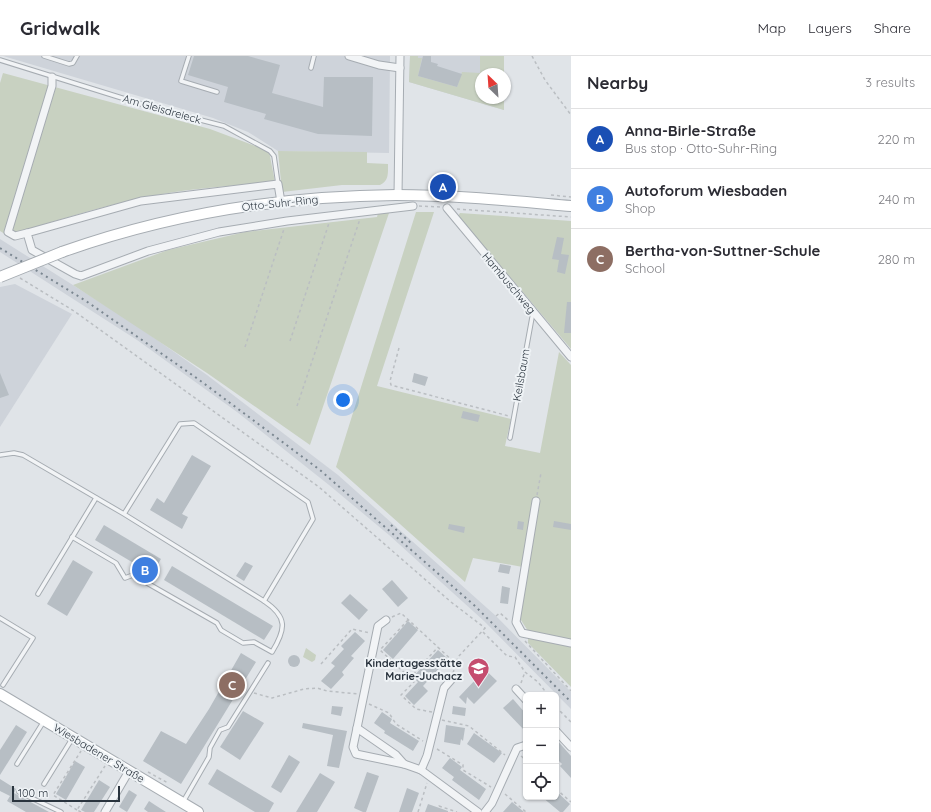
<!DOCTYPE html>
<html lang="en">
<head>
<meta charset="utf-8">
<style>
  :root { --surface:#fff; --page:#f2f2f3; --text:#2b2b33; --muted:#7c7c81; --line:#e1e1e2; --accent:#0f766e }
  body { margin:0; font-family:Quicksand,sans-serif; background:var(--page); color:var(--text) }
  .controls { position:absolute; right:12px; bottom:12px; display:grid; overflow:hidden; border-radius:6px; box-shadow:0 1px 3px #0004 }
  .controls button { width:36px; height:36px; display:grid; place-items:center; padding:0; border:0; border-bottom:1px solid var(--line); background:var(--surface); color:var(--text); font:20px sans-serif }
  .compass { position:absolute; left:475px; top:12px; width:36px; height:36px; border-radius:50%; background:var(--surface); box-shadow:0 1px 3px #0004; rotate:335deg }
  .scale { position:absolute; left:12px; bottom:10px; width:108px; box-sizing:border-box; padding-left:4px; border:2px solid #2a343e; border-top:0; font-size:11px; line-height:14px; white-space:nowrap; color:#2a343e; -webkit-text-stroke:3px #eff3f6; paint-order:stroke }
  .you { position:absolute; left:343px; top:344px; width:14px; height:14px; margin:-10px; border:3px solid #fff; border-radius:50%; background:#1a73e8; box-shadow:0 0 0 6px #1a73e833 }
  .badge { display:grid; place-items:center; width:26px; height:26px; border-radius:50%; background:var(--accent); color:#fff; font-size:13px; font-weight:700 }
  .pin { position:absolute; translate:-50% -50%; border:2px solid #fff; box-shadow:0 1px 4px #0006 }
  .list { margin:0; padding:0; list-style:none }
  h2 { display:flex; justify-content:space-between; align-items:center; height:52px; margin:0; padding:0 16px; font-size:17px }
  h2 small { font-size:13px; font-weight:400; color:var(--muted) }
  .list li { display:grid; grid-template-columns:26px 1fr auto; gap:12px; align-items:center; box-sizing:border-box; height:60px; padding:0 16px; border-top:1px solid var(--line) }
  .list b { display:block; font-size:15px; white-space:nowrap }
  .list p { margin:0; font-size:13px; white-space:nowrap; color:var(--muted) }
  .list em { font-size:13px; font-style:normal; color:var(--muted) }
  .icon { flex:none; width:22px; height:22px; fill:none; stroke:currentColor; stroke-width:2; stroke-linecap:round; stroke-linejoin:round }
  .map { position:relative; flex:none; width:571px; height:756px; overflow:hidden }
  header { display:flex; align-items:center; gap:24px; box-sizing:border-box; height:56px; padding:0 20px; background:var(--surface); border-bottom:1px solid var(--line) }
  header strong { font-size:19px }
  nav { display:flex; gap:22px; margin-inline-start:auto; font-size:14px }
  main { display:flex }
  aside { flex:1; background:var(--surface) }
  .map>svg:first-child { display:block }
</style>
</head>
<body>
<header>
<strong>Gridwalk</strong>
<nav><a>Map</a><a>Layers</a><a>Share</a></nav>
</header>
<main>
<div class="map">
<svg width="571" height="756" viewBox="0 0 571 756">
  <rect width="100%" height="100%" fill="#e0e4e8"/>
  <g fill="#ced3da">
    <polygon points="3,0 390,0 389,97 278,95 248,76 213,62"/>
    <polygon points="410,0 504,0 504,18 481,18 481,42 504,42 504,54 409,26"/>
    <polygon points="0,183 133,267 207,319 338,419 496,560 571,636 571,653 484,565 389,479 329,429 237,356 137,284 0,196"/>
    <polygon points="15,228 72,258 0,371 0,231"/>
  </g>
  <g fill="#c8d1c1">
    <polygon points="410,0 418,0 418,2 422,2 418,20 457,31 462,16 480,17 480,0 504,0 504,18 481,18 481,42 504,42 504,54 409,26"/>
    <path d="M3,17L210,73L269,95L275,126C232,130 188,132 146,141C99,151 53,165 8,180L0,175V27Z"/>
    <path d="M278,95L367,96V107L388,108C388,117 389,125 380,129H342L282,136Z"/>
    <polygon points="416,156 434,156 377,330 511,363 505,390 540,397 559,296 571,309 571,631 528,587 528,575 519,561 528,512 473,502 465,526 336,411"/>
    <polygon points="378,157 389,157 310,389 207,317 73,229 168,194 245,176 377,161"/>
    <polygon points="460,157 571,165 571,293 458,160"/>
    <polygon points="306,592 316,599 315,604 312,606 303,601"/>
  </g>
  <g fill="#b7bec4">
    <polygon points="194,0 248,0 280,9 272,37 323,51 324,21 373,21 372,80 318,78 264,63 266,58 224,46 228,31 188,19"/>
    <polygon points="423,0 431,0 431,6 438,8 437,10 462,18 457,31 418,20"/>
    <polygon points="557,181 564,182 561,198 569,199 565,218 557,216 559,204 552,203"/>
    <polygon points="567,246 571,246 571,277 564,277"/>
    <polygon points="0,317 9,339 0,342"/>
    <polygon points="414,317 428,321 425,330 412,326"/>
    <polygon points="463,355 480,359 478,366 461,362"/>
    <polygon points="192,399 211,410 182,458 188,461 182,473 150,454 157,442 164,447"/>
    <polygon points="518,465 524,466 523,474 517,473"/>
    <polygon points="554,465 571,468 571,474 553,471"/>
    <polygon points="449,468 465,471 464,477 448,473"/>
    <polygon points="104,469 161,503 152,518 95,484"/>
    <polygon points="73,504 93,516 67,560 47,548"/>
    <polygon points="245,506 253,510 244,525 236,520"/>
    <polygon points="500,508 511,510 509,518 498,516"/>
    <polygon points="172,510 273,570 264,584 164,524"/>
    <polygon points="392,524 408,542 398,551 382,533"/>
    <polygon points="502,530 510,532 508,548 500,547"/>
    <polygon points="350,538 368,554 359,564 341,547"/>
    <polygon points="408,565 418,574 393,603 383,594"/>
    <polygon points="355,576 365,585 351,600 354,602 342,616 344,619 331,633 321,625 335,610 331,607 344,593 341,590"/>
    <polygon points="438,594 448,603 423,630 428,635 414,649 405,640 418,626 413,621"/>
    <polygon points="241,597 256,606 181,728 143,705 161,675 186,688 209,653"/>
    <circle cx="294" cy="605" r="6"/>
    <polygon points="475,604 497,625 474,648 467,641 466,648 459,641 478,621 469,612"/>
    <polygon points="513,643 526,658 526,676 503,652"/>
    <polygon points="332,650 343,651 341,660 331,658"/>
    <polygon points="453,650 466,652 465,660 452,658"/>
    <polygon points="243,655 264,667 240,704 220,691"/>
    <polygon points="382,656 392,663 390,667 419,685 413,695 384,677 385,675 374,667"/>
    <polygon points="303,667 347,675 339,712 327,710 333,679 302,672"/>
    <polygon points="16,669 27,676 0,719 0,694"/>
    <polygon points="446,669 465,672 463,685 461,683 460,689 444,686"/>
    <polygon points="474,677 502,697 494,707 467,688"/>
    <polygon points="556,683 571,700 571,722 560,710 562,708 556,702"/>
    <polygon points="289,699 300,706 281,737 271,731"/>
    <polygon points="450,702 462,711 460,714 486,733 479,744 452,724 454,721 442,712"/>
    <polygon points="75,705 85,711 66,744 56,738"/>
    <polygon points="217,713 274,747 269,756 255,756 208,728"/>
    <polygon points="367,716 379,720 366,756 363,756 354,752"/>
    <polygon points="320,717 335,726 317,756 296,756"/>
    <polygon points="0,723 16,733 14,737 49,756 26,756 7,745 10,740 0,735"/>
    <polygon points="99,724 110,731 94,756 85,756 81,754"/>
    <polygon points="407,732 419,737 412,756 399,756"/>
    <polygon points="129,734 137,739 127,756 119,751"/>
    <polygon points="556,735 570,748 563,756 560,756 542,741 556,741"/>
    <polygon points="149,745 155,749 166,756 148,756 144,753"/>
    <polygon points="512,746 524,756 503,756"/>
    <polygon points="428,748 448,755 448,756 425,756"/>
  </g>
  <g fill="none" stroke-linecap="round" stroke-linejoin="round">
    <defs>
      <g id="lane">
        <polyline points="44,0 69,8 73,7 77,0"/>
        <polyline points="189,0 181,25 217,36"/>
        <polyline points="0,4 154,52 224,70 270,95 274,100 278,128"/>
        <polyline points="311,12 314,0"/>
        <polyline points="510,382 533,256"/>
        <polyline points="0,399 14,397 23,399 124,458 264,545 313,463 308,446 194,367 180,368 124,458"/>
        <path d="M72,481L116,507L125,522L133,519L217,567L221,574L243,587L254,586L272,596C286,573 288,561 264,545"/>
        <polyline points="38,538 96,442"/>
        <polyline points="0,562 33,582 3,629"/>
        <polyline points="17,708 44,665"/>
        <polyline points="44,728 72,683"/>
        <polyline points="19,736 61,756"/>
        <polyline points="183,746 209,701 210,692 220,674 228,671 268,607"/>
      </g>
      <g id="street">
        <polyline points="349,0 379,9 400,12"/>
        <polyline points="398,139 400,0"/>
        <polyline points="281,146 278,128 141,145 27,177 32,194 75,218 81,220 148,195 219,176 287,165 413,150"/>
        <polyline points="447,152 571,301"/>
        <polyline points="27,177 15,180 8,176 52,30 52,21"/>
        <polyline points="536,445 516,566 522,577 571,587"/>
        <polyline points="386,564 378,570 357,672 396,699 404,708 421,714 478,756"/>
        <polyline points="516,633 526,644"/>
        <polyline points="357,672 353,691 356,698 404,708"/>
        <polyline points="556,675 571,691"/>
        <polyline points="421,714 427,700 444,632 451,624"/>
        <polyline points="105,756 129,715"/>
        <polyline points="485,756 492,747 517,692 526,689"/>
      </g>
      <g id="secondary">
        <path d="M62,196C169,158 282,140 396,139C454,139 513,145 571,150"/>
        <polyline points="0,638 198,756"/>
      </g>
    </defs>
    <use href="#lane" stroke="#a6acb2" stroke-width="5.5"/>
    <use href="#street" stroke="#a6acb2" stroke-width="9"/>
    <use href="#secondary" stroke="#a6acb2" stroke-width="12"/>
    <g stroke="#babec2" stroke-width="1.5" stroke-dasharray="3 3" stroke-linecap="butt">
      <polyline points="532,0 545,24 571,59"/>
      <polyline points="551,139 571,141"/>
      <polyline points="419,150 441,151"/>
      <polyline points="457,153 571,161"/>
      <polyline points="20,222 74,255 319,431 451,546 485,572"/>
      <polyline points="290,285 329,167"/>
      <polyline points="245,291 284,173"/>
      <polyline points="399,292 390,325 391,329 509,360"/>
      <polyline points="297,350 360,163"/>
      <polyline points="537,439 541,417"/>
      <polyline points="496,560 500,557 509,565"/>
      <polyline points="392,561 401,557 456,608"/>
      <polyline points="408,564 380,594 410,622"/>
      <polyline points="483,576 507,600 515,601 525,616 538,626 548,639"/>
      <polyline points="525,585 571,635"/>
      <polyline points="321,608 352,573 370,577"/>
      <polyline points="453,617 458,601 487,570"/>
      <polyline points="521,627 525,616"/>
      <polyline points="254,637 272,642 304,633 317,632 327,635 358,638"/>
      <polyline points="369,648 389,657 396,668 423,685"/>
      <polyline points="556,651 571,666"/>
      <polyline points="432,656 416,653 401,639 414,626 410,622 438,591"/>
      <polyline points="442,664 469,670 505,699"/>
      <polyline points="437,693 463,709 463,714 491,731"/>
      <polyline points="521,700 526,704"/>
      <polyline points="148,716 168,727"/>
      <polyline points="556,733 571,746"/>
      <polyline points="505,738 526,756"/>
      <polyline points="77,754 53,739 81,695"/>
      <polyline points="81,756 77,754 105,710"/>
      <polyline points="418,756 427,727"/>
      <polyline points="438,756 439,750 457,756"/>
    </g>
    <use href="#lane" stroke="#f2f4f6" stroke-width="3.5"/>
    <use href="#street" stroke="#f2f4f6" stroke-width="7"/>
    <use href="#secondary" stroke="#fff" stroke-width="10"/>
    <g stroke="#7a8690" stroke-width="2" stroke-dasharray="2 4" stroke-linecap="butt">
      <polyline points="0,192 86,245 198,323 320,414 475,550 571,646"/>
      <polyline points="391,469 412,488"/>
    </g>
    <defs>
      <polyline id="secondary-bridge" points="0,221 62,196"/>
    </defs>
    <use href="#secondary-bridge" stroke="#a6acb2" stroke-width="12" stroke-linecap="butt"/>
    <use href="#secondary-bridge" stroke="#fff" stroke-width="10"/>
  </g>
  <defs>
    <symbol id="school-pin" viewBox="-11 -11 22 30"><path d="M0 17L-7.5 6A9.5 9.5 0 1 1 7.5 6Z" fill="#c54d6f" stroke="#eff3f6"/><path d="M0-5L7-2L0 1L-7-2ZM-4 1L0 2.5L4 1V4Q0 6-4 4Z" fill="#fff"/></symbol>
  </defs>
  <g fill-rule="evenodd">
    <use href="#school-pin" x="466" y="600" width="25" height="34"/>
  </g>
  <g text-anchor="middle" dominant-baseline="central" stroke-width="4" stroke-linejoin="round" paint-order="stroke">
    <g font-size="11" fill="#2a343e" stroke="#eff3f6">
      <text transform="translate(162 53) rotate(16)">Am Gleisdreieck</text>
      <text transform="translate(280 147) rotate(-6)">Otto-Suhr-Ring</text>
      <text transform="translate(509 227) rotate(50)">Hambuschweg</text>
      <text transform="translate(521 319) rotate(-80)">Keilsbaum</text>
      <text transform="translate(99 697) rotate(31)">Wiesbadener Straße</text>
    </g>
    <g font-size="11" font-weight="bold" fill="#2a343e" stroke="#eff3f6" text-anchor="end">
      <text x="462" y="607">Kindertagesstätte<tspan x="462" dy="13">Marie-Juchacz</tspan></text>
    </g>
  </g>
</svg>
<div class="controls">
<button>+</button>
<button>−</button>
<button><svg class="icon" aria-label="locate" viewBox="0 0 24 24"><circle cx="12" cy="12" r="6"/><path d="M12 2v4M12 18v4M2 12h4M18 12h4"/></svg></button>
</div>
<svg class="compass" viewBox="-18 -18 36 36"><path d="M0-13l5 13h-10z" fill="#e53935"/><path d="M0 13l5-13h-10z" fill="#7c7c81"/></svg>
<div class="scale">100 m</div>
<div class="you"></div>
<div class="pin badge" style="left:443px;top:131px;background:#1a4fb4">A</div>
<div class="pin badge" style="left:145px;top:514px;background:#3f7fe0">B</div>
<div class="pin badge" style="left:232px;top:629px;background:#8d6e63">C</div>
</div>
<aside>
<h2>Nearby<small>3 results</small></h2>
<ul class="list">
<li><span class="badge" style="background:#1a4fb4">A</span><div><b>Anna-Birle-Straße</b><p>Bus stop · Otto-Suhr-Ring</p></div><em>220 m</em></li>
<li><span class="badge" style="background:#3f7fe0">B</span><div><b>Autoforum Wiesbaden</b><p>Shop</p></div><em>240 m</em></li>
<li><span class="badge" style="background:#8d6e63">C</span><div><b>Bertha-von-Suttner-Schule</b><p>School</p></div><em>280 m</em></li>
</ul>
</aside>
</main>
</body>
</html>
